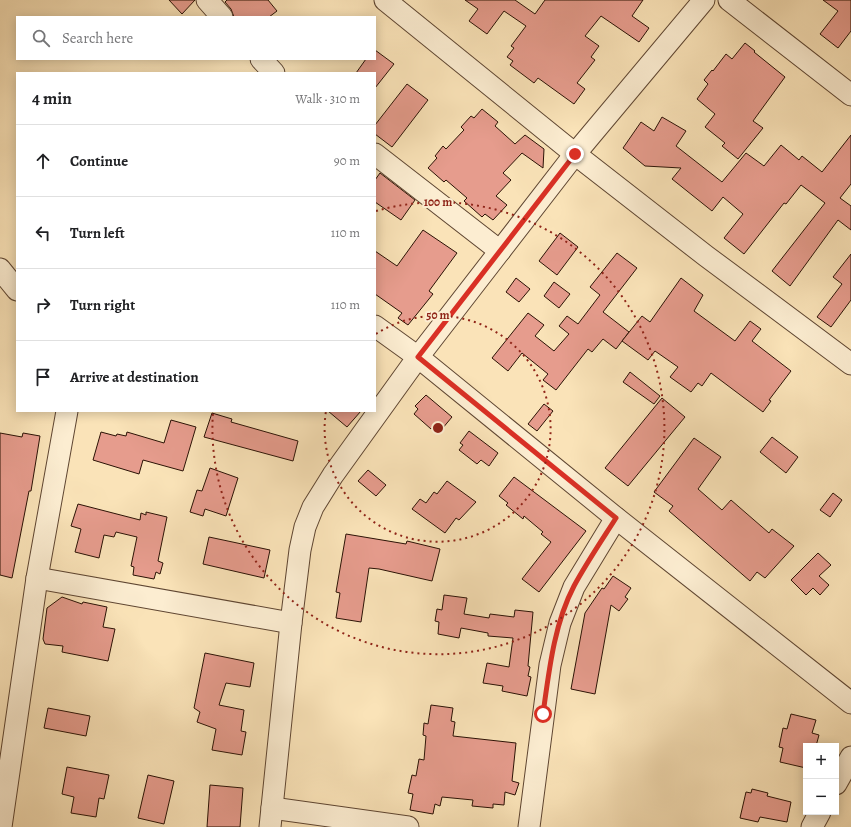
<!DOCTYPE html>
<html lang="en">
<head>
<meta charset="utf-8">
<style>
  :root { --surface:#fff; --page:#f6f6f6; --text:#202124; --muted:#757577; --line:#e0e0e0 }
  body { margin:0; font-family:Alegreya,serif; background:var(--page); color:var(--text) }
  .controls { position:absolute; right:12px; bottom:12px; display:grid; overflow:hidden; border-radius:0px; box-shadow:0 2px 10px #0003 }
  .controls button { width:36px; height:36px; display:grid; place-items:center; padding:0; border:0; border-bottom:1px solid var(--line); background:var(--surface); color:var(--text); font:20px sans-serif }
  .stop { position:absolute; width:12px; height:12px; margin:-9px; border:3px solid #d93025; border-radius:50%; background:#fff }
  .stop.end { background:#d93025; border-color:#fff; box-shadow:0 1px 4px #0008 }
  .list { margin:0; padding:0; list-style:none }
  h2 { display:flex; justify-content:space-between; align-items:center; height:52px; margin:0; padding:0 16px; font-size:17px }
  h2 small { font-size:13px; font-weight:400; color:var(--muted) }
  .list li { display:grid; grid-template-columns:26px 1fr auto; gap:12px; align-items:center; box-sizing:border-box; height:72px; padding:0 16px; border-top:1px solid var(--line) }
  .list b { display:block; font-size:15px; white-space:nowrap }
  .list em { font-size:13px; font-style:normal; color:var(--muted) }
  .icon { flex:none; width:22px; height:22px; fill:none; stroke:currentColor; stroke-width:2; stroke-linecap:round; stroke-linejoin:round }
  .map { position:relative; flex:none; width:851px; height:827px; overflow:hidden }
  .search { position:absolute; background:var(--surface); box-shadow:0 2px 10px #0003; left:16px; top:16px; width:360px; height:44px; display:flex; align-items:center; gap:10px; box-sizing:border-box; padding:0 14px; border-radius:0px; color:var(--muted); font-size:15px }
  .panel { position:absolute; background:var(--surface); box-shadow:0 2px 10px #0003; left:16px; top:72px; width:360px; height:340px; border-radius:0px }
  .map>svg:first-child { display:block }
</style>
</head>
<body>
<div class="map">
<svg width="851" height="827" viewBox="0 0 851 827">
  <rect width="100%" height="100%" fill="#fae3b8"/>
  <filter id="stains"><feTurbulence type="fractalNoise" baseFrequency=".005" numOctaves="4"/><feColorMatrix values="0 0 0 0 .2 0 0 0 0 .09 0 0 0 0 .02 0 0 0 .5 -.17"/></filter>
  <radialGradient id="worn" r=".72"><stop offset=".6" stop-color="#630" stop-opacity="0"/><stop offset="1" stop-color="#630" stop-opacity=".3"/></radialGradient>
  <g fill="#e69c8d" stroke="#2b1205">
    <polygon points="169,0 195,0 182,14"/>
    <polygon points="227,0 268,0 277,11 269,17 234,17 231,9 225,2"/>
    <polygon points="465,0 515,0 535,14 545,0 643,0 632,16 649,28 639,42 601,16 585,36 599,46 591,57 595,60 577,83 585,89 574,104 538,78 534,83 510,65 513,61 507,57 514,48 511,46 526,26 504,11 487,34 469,21 478,9"/>
    <polygon points="823,0 851,0 851,31 838,48 820,34 838,11"/>
    <polygon points="745,43 755,51 754,52 785,77 753,121 763,128 738,159 722,146 725,143 705,127 715,114 697,99 708,84 704,80 712,70 713,71 726,54 732,59"/>
    <polygon points="375,50 394,64 375,88 375,73 356,73 366,59 375,59"/>
    <polygon points="407,84 428,100 392,147 375,134 375,125"/>
    <polygon points="482,109 498,122 495,126 515,144 525,135 544,149 543,168 522,153 503,173 511,180 496,196 507,205 493,220 485,214 482,217 464,201 467,198 446,180 444,182 428,168 437,158 435,156 443,146 446,149 464,130 461,127 471,116 474,118"/>
    <polygon points="662,117 686,131 676,146 722,182 746,153 764,166 781,145 799,160 802,156 822,172 851,135 851,184 840,198 851,206 851,230 838,220 790,286 772,271 825,203 801,185 786,204 784,203 744,254 724,238 743,214 723,197 712,211 672,179 681,168 645,166 623,148 641,122 654,131"/>
    <polygon points="380,173 415,200 401,220 375,202 375,180"/>
    <polygon points="423,230 457,253 429,291 433,294 408,325 398,318 402,313 375,294 375,251 397,266"/>
    <polygon points="560,233 578,247 557,275 539,261"/>
    <polygon points="617,253 637,268 603,312 629,332 616,349 603,339 592,352 588,349 556,390 543,380 548,374 522,353 508,371 492,358 528,313 544,325 535,336 554,351 569,334 559,326 567,316 578,324 600,295 590,287"/>
    <polygon points="851,254 851,300 831,327 817,317 842,284 833,277"/>
    <polygon points="516,278 530,289 519,302 506,292"/>
    <polygon points="681,278 703,295 694,311 735,341 750,321 761,329 752,341 791,371 769,400 771,401 763,412 711,373 702,386 698,383 691,392 670,377 678,367 655,351 648,360 622,341 642,316 650,322"/>
    <polygon points="554,282 570,294 559,308 544,296"/>
    <polygon points="630,372 660,396 654,404 623,382"/>
    <polygon points="426,395 452,417 442,429 436,424 431,429 414,414 418,409 415,406"/>
    <polygon points="662,398 685,417 628,486 605,468"/>
    <polygon points="544,404 553,411 537,431 528,424"/>
    <polygon points="328,411 361,411 347,427"/>
    <polygon points="212,413 232,419 231,422 298,441 293,461 204,437"/>
    <polygon points="171,420 196,427 183,471 143,460 139,474 93,460 101,432 116,436 117,434 126,436 127,432 164,443"/>
    <polygon points="469,431 498,453 489,466 481,460 477,464 459,450 463,445 460,443"/>
    <polygon points="0,433 22,437 23,433 40,436 31,491 29,491 12,578 0,575"/>
    <polygon points="772,437 798,457 786,473 760,452"/>
    <polygon points="694,438 721,457 698,489 722,510 731,500 769,533 772,529 794,546 765,578 757,572 750,581 669,511 673,506 654,492"/>
    <polygon points="210,468 238,478 226,516 205,509 203,516 190,512 197,490 202,491"/>
    <polygon points="368,470 386,485 376,496 358,481"/>
    <polygon points="514,477 586,531 539,592 522,579 551,542 541,534 543,532 524,516 523,519 506,505 508,503 499,496"/>
    <polygon points="447,481 476,502 459,520 456,518 445,533 412,509 420,499 426,503 434,492 437,494"/>
    <polygon points="833,493 842,500 830,517 820,510"/>
    <polygon points="78,504 140,520 141,513 146,515 146,512 167,517 158,561 163,563 160,574 156,572 154,579 133,575 134,567 131,566 137,537 116,532 114,537 104,535 99,558 75,552 81,529 71,526"/>
    <polygon points="346,534 406,544 407,541 440,549 432,581 379,569 369,568 361,622 336,618 340,593 336,592"/>
    <polygon points="209,537 270,550 264,578 203,564"/>
    <polygon points="818,553 831,565 819,576 829,585 820,595 813,588 806,595 791,580"/>
    <polygon points="613,576 631,588 625,597 628,599 619,611 611,605 595,694 571,689 585,613 602,588 604,589"/>
    <polygon points="444,595 467,598 464,614 489,618 490,614 514,617 515,610 533,612 528,666 530,667 528,676 531,677 527,696 502,691 503,686 483,683 487,663 509,667 513,638 488,636 488,633 461,628 459,638 438,634 439,622 435,621 437,609 442,610"/>
    <polygon points="62,597 82,604 83,602 107,607 103,627 115,629 108,661 62,652 63,646 45,644 43,639 47,608"/>
    <polygon points="205,653 254,663 250,687 226,683 219,705 244,710 241,731 246,732 242,755 212,750 216,729 197,722 200,712 194,708"/>
    <polygon points="431,705 453,708 451,721 455,722 453,736 516,743 512,781 519,783 515,795 505,792 504,805 493,804 493,808 472,806 473,800 442,797 440,806 435,804 433,814 410,810 413,794 408,793 412,775 416,776 419,759 424,760 426,736 423,735 424,723 428,724"/>
    <polygon points="48,708 90,716 86,736 44,728"/>
    <polygon points="791,714 816,720 812,733 819,735 816,746 806,746 806,768 780,762 783,748 779,747 783,728 787,729"/>
    <polygon points="67,767 109,775 104,799 99,798 96,817 71,813 74,797 62,794"/>
    <polygon points="148,775 174,781 164,824 138,818"/>
    <polygon points="210,785 243,788 240,827 207,827"/>
    <polygon points="752,789 768,793 767,796 791,802 787,822 760,817 758,822 740,818 746,792 751,793"/>
  </g>
  <g fill="none" stroke-linecap="round" stroke-linejoin="round">
    <defs>
      <g id="minor">
        <polyline points="207,0 222,17"/>
        <polyline points="385,0 575,154 706,256 851,364"/>
        <polyline points="729,0 851,95"/>
        <polyline points="261,59 274,73"/>
        <polyline points="375,154 500,251"/>
        <polyline points="0,269 17,290"/>
        <polyline points="375,326 418,357 616,518 851,703"/>
        <polyline points="37,578 291,623"/>
        <polyline points="836,784 851,757"/>
        <polyline points="272,808 408,827"/>
        <polyline points="1,827 37,578 67,411"/>
        <polyline points="270,827 291,623 300,550 305,527 313,507 333,475 418,357 575,154 704,0"/>
        <polyline points="529,827 550,665 560,623 574,587 616,518"/>
        <polyline points="812,827 820,812"/>
      </g>
    </defs>
    <use href="#minor" stroke="#5f4632" stroke-width="23"/>
    <use href="#minor" stroke="#fcedd1" stroke-width="21"/>
  </g>
  <g fill="none" stroke-linecap="round" stroke-linejoin="round">
    <path stroke="#d93025" stroke-width="5" d="M543,714C549,671 554,624 574,586C587,562 602,540 616,518L418,357L575,154"/>
  </g>
  <g fill="none" stroke="#8f2418" stroke-width="2" stroke-dasharray="2 4">
    <path d="M376 334A113 113 0 1 1 326 411"/>
    <path d="M376 211A226 226 0 1 1 213 412"/>
  </g>
  <circle cx="438" cy="428" r="6" fill="#8f2418" stroke="#fcedd1" stroke-width="2"/>
  <g font-size="12" text-anchor="middle" font-weight="bold" fill="#8f2418" stroke="#fcedd1" stroke-width="4" stroke-linejoin="round" paint-order="stroke">
    <text x="438" y="206">100 m</text>
    <text x="438" y="319">50 m</text>
  </g>
  <rect width="100%" height="100%" filter="url(#stains)"/>
  <rect width="100%" height="100%" fill="url(#worn)"/>
</svg>
<div class="controls">
<button>+</button>
<button>−</button>
</div>
<div class="stop" style="left:543px;top:714px"></div>
<div class="stop end" style="left:575px;top:154px"></div>
<div class="search"><svg class="icon" aria-label="search" viewBox="0 0 24 24"><circle cx="10" cy="10" r="6"/><path d="M15 15l6 6"/></svg>Search here</div>
<section class="panel">
<h2>4 min<small>Walk · 310 m</small></h2>
<ul class="list">
<li><svg class="icon" aria-label="ahead" viewBox="0 0 24 24"><path d="M12 20V5M6 11l6-6 6 6"/></svg><div><b>Continue</b></div><em>90 m</em></li>
<li><svg class="icon" aria-label="left" viewBox="0 0 24 24"><path d="M17 20v-9H6M10 6l-5 5 5 5"/></svg><div><b>Turn left</b></div><em>110 m</em></li>
<li><svg class="icon" aria-label="right" viewBox="0 0 24 24"><path d="M7 20v-9h11M14 6l5 5-5 5"/></svg><div><b>Turn right</b></div><em>110 m</em></li>
<li><svg class="icon" aria-label="arrive" viewBox="0 0 24 24"><path d="M6 21V4h12l-3 4 3 4H6"/></svg><div><b>Arrive at destination</b></div></li>
</ul>
</section>
</div>
</body>
</html>
